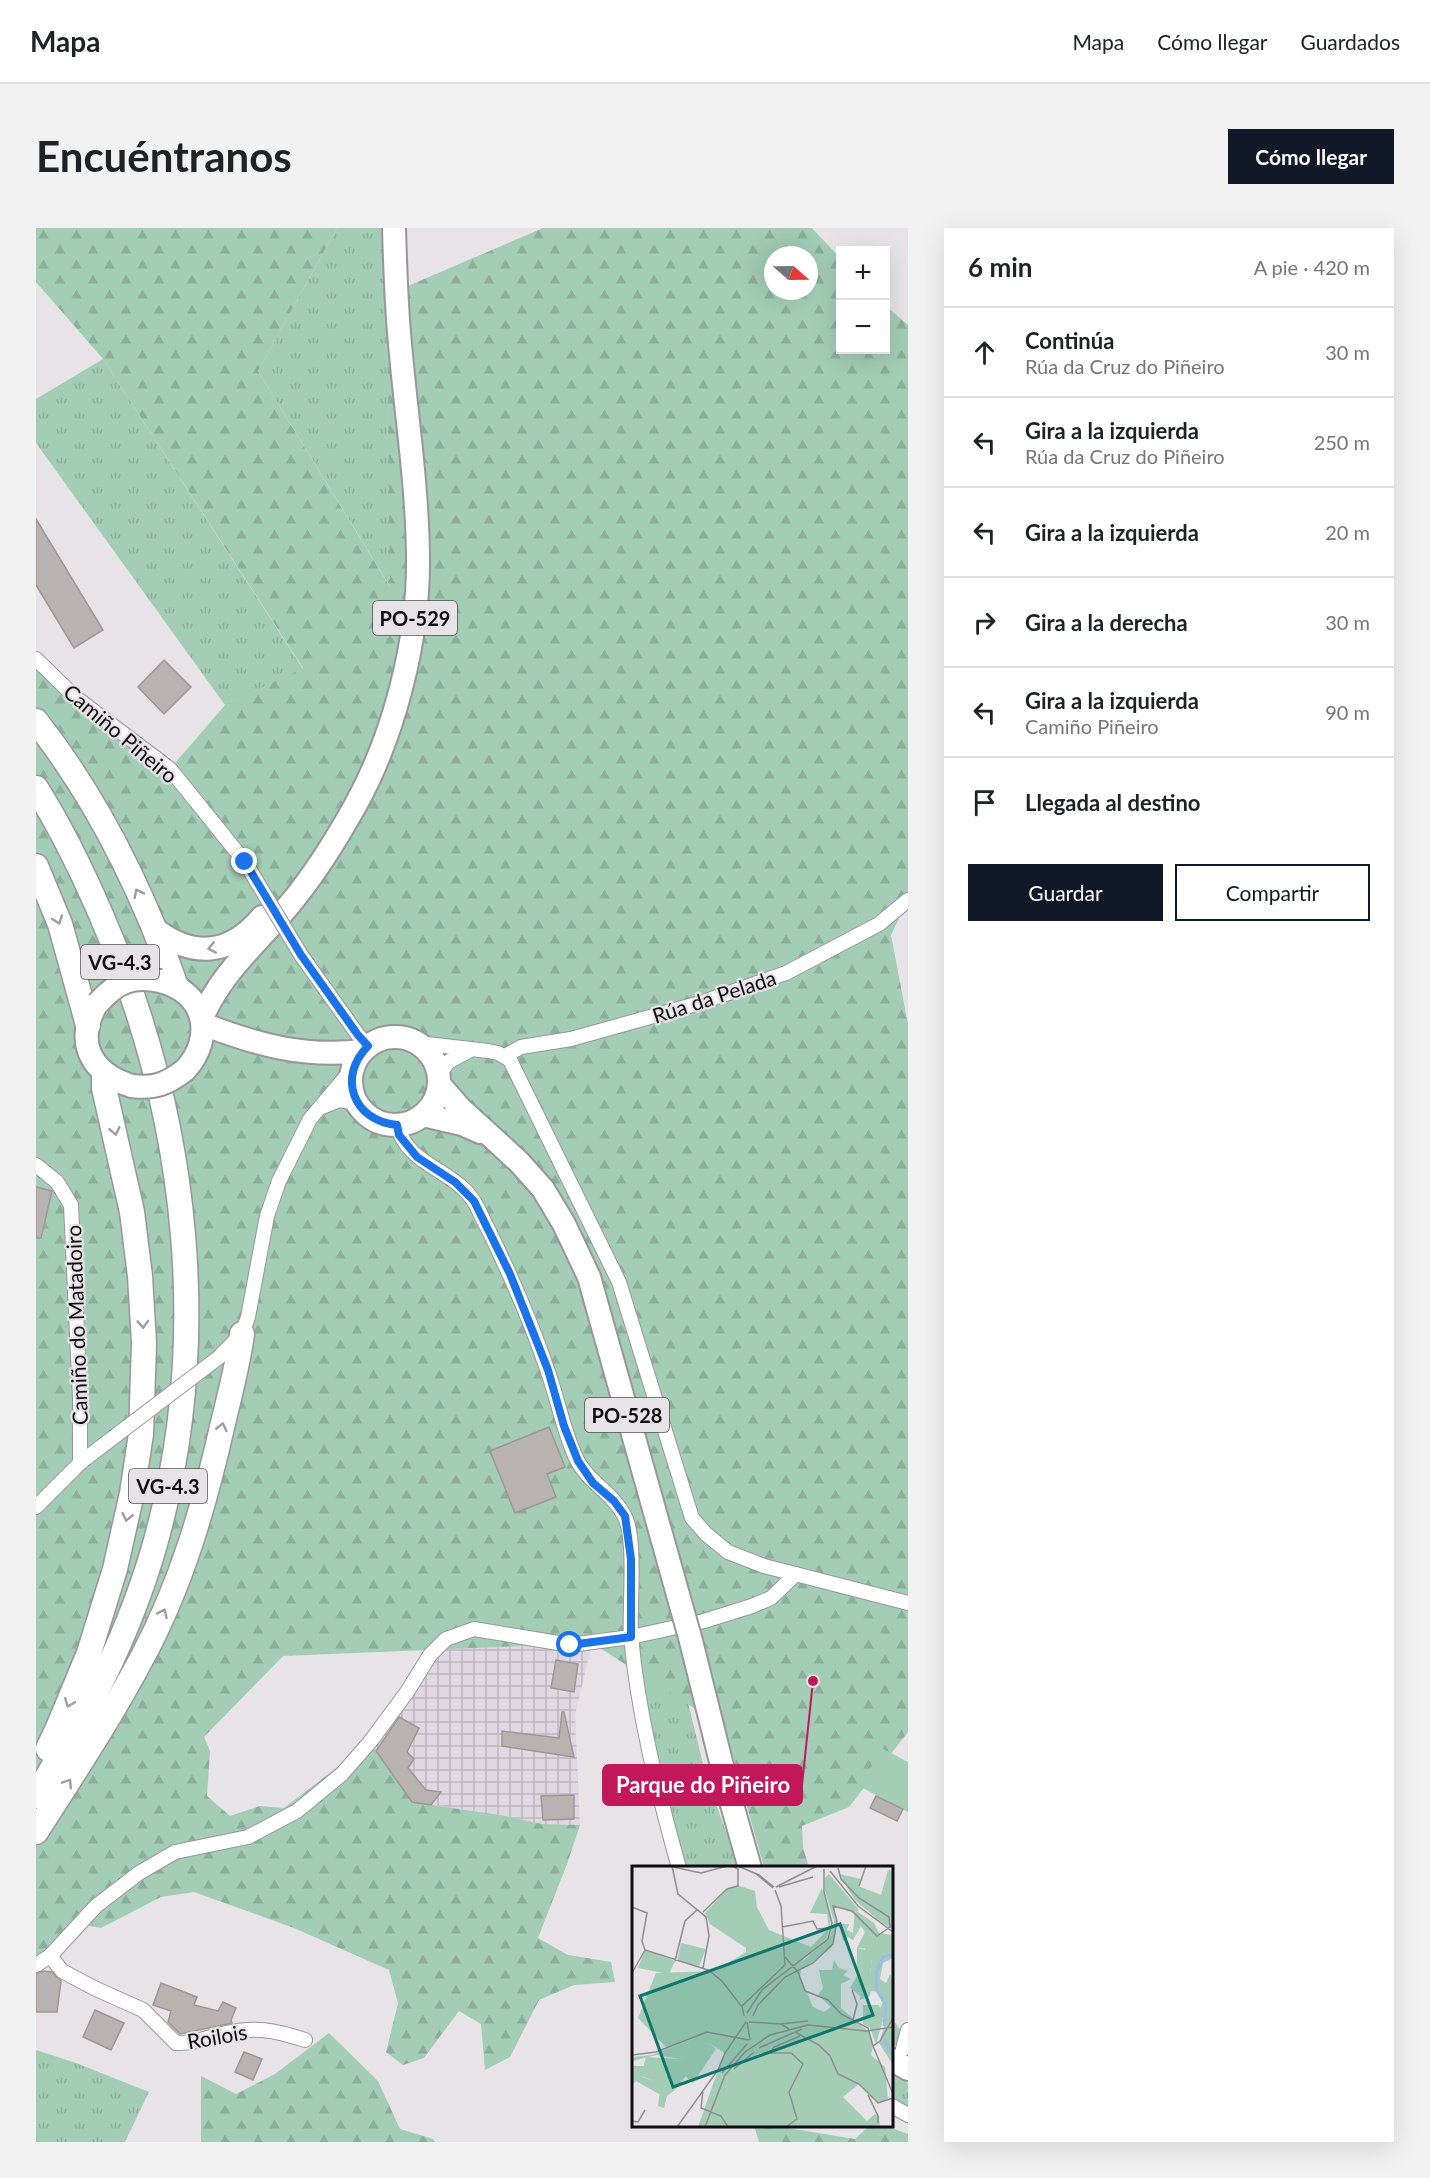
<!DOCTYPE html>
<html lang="es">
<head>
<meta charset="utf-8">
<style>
  :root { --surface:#fff; --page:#f2f2f2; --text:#202124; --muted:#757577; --line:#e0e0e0; --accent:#111827 }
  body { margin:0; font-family:Lato,sans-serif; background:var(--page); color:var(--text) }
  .controls { position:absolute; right:18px; top:18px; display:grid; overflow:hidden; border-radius:0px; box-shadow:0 6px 24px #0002 }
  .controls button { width:54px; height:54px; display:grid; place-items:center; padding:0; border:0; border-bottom:2px solid var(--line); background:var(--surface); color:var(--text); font:30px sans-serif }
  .compass { position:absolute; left:728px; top:18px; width:54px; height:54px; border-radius:50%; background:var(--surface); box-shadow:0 6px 24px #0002; rotate:110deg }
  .stop { position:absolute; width:18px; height:18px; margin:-14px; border:4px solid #1a73e8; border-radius:50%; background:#fff }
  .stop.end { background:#1a73e8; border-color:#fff; box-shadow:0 2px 6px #0008 }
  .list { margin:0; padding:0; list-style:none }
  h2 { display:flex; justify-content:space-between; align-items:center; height:78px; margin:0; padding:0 24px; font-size:26px }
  h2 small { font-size:20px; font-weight:400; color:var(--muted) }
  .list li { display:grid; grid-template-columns:39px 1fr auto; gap:18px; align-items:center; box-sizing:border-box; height:90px; padding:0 24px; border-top:2px solid var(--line) }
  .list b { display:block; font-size:22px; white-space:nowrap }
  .list p { margin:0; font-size:20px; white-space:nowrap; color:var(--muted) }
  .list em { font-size:20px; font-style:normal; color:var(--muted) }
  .actions { display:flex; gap:12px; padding:18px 24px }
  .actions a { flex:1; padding:14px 0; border:2px solid var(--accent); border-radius:0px; text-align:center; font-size:21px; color:var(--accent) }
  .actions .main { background:var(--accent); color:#fff }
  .icon { flex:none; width:33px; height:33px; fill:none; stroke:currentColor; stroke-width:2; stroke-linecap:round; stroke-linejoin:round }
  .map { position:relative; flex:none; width:872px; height:1914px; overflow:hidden; border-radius:0px }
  header { display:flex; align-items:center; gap:36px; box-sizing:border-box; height:84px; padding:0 30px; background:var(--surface); border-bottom:2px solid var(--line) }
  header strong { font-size:28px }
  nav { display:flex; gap:33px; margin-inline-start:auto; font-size:21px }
  .intro { display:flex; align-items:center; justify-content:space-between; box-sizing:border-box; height:144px; padding:0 36px }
  h1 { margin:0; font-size:42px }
  .button { padding:15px 27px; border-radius:0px; background:var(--accent); color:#fff; font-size:21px; font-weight:700 }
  main { display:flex; gap:36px; padding:0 36px }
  aside { flex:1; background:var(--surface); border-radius:0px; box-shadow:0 6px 24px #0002 }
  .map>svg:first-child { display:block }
</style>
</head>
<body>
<header>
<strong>Mapa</strong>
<nav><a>Mapa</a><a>Cómo llegar</a><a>Guardados</a></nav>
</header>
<div class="intro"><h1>Encuéntranos</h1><a class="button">Cómo llegar</a></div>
<main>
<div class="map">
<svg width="872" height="1914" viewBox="0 0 872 1914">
  <defs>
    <pattern id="industrial-grid" width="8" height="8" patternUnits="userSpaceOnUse" patternTransform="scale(1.5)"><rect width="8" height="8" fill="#dfd7e1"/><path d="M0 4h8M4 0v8" fill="none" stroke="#beb7c0"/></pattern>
    <pattern id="grass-tufts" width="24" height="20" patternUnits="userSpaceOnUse" patternTransform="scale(1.5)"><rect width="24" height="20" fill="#a3cdb5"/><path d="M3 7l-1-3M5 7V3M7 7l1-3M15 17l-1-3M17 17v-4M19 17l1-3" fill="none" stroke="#8baf9a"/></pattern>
    <pattern id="forest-firs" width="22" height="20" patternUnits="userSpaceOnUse" patternTransform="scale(1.5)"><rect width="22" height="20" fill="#a3cdb5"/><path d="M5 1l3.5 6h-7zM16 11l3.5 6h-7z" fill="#8baf9a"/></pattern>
  </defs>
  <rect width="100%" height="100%" fill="#e7e3e7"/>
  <polygon fill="url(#industrial-grid)" points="410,1411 556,1415 539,1487 544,1597 506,1596 470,1588 376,1574 334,1514"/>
  <g fill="url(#grass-tufts)">
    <polygon points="301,0 345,0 351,67 355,360 222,143"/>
    <polygon points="67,131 267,441 189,477 0,215 0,171"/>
    <polygon points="636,1409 671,1552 703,1639 647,1639 603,1465 603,1414"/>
    <polygon points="0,1822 40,1835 113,1864 89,1914 0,1914"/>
    <polygon points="856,1844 872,1855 872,1885 856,1877"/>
  </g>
  <g fill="url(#forest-firs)" fill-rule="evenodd">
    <path d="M0,0H301L222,143L354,359L351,67L507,0H776L804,30V122H850V78L872,97V672L855,707L872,796V1504L813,1579L766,1598L767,1619L773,1640L728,1639L689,1500L556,1415L247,1428L168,1509L174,1523L171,1568L194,1588L224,1578L248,1580L334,1514L376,1574L470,1588L506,1596L544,1597L531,1636L502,1710L532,1727L575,1734L579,1754L538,1757L503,1772L474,1829L449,1842L445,1796L423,1783L388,1830L367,1837L350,1824L362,1775L353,1742L258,1700L158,1664L125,1669L65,1700L44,1696L0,1731V434L134,541L189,477L267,440L67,131L0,54ZM737,27H773V63H737Z"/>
    <polygon points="856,1791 867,1805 867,1822 856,1815"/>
    <polygon points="293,1805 342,1853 364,1901 397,1911 399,1914 165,1914 165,1848 200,1866 239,1846"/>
    <polygon points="718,1898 740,1898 819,1911 833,1898 850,1898 872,1906 872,1914 723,1914"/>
  </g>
  <polygon fill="#a3cdb5" points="845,1520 872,1534 872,1584 825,1559"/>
  <g fill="#b8b3b1" stroke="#9c9896" stroke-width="1.5">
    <polygon points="0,291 67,402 38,420 0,357"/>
    <polygon points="128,432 155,459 128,486 102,459"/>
    <polygon points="0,959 16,963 5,1010 0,1010"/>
    <polygon points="513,1199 529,1239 511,1246 520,1269 479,1285 454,1223"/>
    <polygon points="520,1432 542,1436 538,1464 515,1460"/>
    <polygon points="526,1484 528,1484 538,1529 466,1518 466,1503 523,1510"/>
    <polygon points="363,1489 383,1500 371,1524 378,1531 372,1540 390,1562 405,1564 395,1577 376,1574 340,1523"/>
    <polygon points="538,1567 538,1591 507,1592 505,1568"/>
    <polygon points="840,1568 867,1581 861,1593 834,1580"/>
    <polygon points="7,1743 16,1744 25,1753 21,1784 0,1784 0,1746"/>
    <polygon points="125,1755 161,1769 158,1777 182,1783 187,1774 200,1780 195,1792 196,1795 144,1806 132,1794 135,1783 117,1777"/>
    <polygon points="59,1782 88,1795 75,1822 47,1809"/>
    <polygon points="208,1824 226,1831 217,1852 199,1844"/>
  </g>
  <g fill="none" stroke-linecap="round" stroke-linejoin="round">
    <polyline stroke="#c7c3c7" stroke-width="14" stroke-dasharray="14 7" stroke-linecap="butt" points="856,1851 864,1828"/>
    <defs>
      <g id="minor">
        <polyline points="0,431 39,469 134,541 209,634"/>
        <polyline points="265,727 322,807 332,818"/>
        <polyline points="382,815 452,823 462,825 474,832 583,1054 656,1290 670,1306 692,1324 728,1338 872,1375"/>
        <polyline points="469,828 485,819 535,811 664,775 750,745 843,696 872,672"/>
        <polyline points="403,847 412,834 434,822"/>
        <polyline points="286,879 303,872 322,875"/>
        <path d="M361,897C372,939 419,941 439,975C444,984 448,994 453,1003C475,1048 495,1094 511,1141C522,1171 527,1203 541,1232C552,1254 577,1265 588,1287C601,1310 593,1379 595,1408C602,1487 622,1564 643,1640"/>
        <polyline points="0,937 21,954 35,977 44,1170 44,1235"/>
        <polyline points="182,1130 206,1106 212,1089 231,988 243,953 274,891 318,839"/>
        <polyline points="0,1279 44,1235 66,1218"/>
        <path d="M14,1728L26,1743L58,1760L107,1782L140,1815C156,1816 171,1810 186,1806C219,1798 238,1802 269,1812"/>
        <polyline points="0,1737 14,1728 60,1678 103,1645 139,1624 212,1609 261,1583 306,1546 334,1514 371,1464 394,1427 410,1411 438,1401 534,1417 595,1409 668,1393 716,1378 735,1370 760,1346"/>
        <polyline points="867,1821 872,1802"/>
        <polyline points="856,1878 872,1887"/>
      </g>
      <g id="primary">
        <path d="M120,702C159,731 195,726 226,689"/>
        <path d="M124,753C170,764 179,810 149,842"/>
        <path d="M58,781C39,819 59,847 96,858"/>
        <path d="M166,790C186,743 222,715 254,676C279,646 300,612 319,578C358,508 382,414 382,335C382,257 369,181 363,104C360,70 359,35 358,0"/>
        <path d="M167,796C221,817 269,830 327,823"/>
        <circle cx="359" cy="853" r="44"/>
        <polyline points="403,856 424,880 483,934 507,961 528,996 553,1049 646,1381"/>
        <polyline points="387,887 426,896 444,904"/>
        <polyline points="655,1413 693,1566 714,1640"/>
        <polyline points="856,1832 872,1841"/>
      </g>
      <g id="trunk">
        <path d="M0,493C62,572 107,664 140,758"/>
        <path d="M0,560C26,601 47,645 66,689C153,891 179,1120 114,1333C97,1387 74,1440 46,1490C31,1516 15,1542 0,1568"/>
        <polyline points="0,638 24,696 52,797"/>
        <polyline points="12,1521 21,1502 53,1425 79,1341 96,1265 105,1206 108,1115 104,1048 96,984 68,860 68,846"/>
        <path d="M0,1604C37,1546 75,1489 107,1428C146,1355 169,1275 187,1195C194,1166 202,1136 206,1106"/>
      </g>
    </defs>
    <use href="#minor" stroke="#99969a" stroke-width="16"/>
    <use href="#primary" stroke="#99969a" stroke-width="26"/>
    <use href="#trunk" stroke="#99969a" stroke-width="27"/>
    <use href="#minor" stroke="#fff" stroke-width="14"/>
    <use href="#primary" stroke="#fff" stroke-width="22"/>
    <use href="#trunk" stroke="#fff" stroke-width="24"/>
    <defs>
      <g id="minor-bridge">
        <polyline points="209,634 265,727"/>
        <polyline points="66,1218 182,1130"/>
      </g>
      <g id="primary-bridge">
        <path d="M62,775C81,754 96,747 124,753"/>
        <path d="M96,858C118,861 131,856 149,842"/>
        <polyline points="646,1381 655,1413"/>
      </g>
    </defs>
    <use href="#minor-bridge" stroke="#99969a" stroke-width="16" stroke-linecap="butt"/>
    <use href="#primary-bridge" stroke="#99969a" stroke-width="26" stroke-linecap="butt"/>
    <use href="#minor-bridge" stroke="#fff" stroke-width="14"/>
    <use href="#primary-bridge" stroke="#fff" stroke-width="22"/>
  </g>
  <defs><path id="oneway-chevron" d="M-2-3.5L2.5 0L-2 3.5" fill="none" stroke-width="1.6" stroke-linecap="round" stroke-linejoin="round" transform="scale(1.5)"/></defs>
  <g stroke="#9f9e9f">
    <use href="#oneway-chevron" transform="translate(102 665) rotate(-116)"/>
    <use href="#oneway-chevron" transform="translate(22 692) rotate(70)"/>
    <use href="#oneway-chevron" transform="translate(176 720) rotate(169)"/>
    <use href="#oneway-chevron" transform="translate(79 903) rotate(78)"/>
    <use href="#oneway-chevron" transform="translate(107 1096) rotate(86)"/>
    <use href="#oneway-chevron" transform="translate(186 1199) rotate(-77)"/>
    <use href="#oneway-chevron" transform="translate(91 1289) rotate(103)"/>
    <use href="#oneway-chevron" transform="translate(127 1385) rotate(-65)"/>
    <use href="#oneway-chevron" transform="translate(33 1475) rotate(112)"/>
    <use href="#oneway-chevron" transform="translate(32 1555) rotate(-57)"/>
  </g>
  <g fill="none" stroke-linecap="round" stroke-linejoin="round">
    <path stroke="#1a73e8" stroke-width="8" d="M209,634L265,727L322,807L332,818C301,849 317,893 361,897L363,907L381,929L419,954L438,973L474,1046L512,1142L528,1198L542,1233L557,1255L578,1273L589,1288L595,1331V1409L534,1417"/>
  </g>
  <g text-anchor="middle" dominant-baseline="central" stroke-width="4.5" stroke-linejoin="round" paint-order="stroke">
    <g fill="#e7e3e7" stroke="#504d50" stroke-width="1.5">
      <rect x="337" y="373" width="84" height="34" rx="4.5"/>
      <rect x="45" y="717" width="78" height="34" rx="4.5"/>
      <rect x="549" y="1170" width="84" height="34" rx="4.5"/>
      <rect x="93" y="1241" width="78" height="34" rx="4.5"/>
    </g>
    <g font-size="20" font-weight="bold" fill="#0f0d0f">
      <text x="379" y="390">PO-529</text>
      <text x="84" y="734">VG-4.3</text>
      <text x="591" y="1187">PO-528</text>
      <text x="132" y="1258">VG-4.3</text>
    </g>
    <g font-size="21" fill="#0f0d0f" stroke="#e7e3e7">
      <text transform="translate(85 505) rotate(40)">Camiño Piñeiro</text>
      <text transform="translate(678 768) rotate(-18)">Rúa da Pelada</text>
      <text transform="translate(40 1097) rotate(-92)">Camiño do Matadoiro</text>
      <text transform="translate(181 1808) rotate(-10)">Roilois</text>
    </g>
  </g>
  <g transform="translate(596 1638)">
    <rect width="261" height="261" fill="#e7e3e7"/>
    <path d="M197,8L227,44L222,47L202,40L205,55L200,81L171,103L164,101L198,71L202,55L193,25V12ZM207,8L229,13L226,20L243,41V51L223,34ZM239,67L246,92H240L238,108L225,107V82L233,84ZM231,139H247L251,154L244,178L238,162L231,158ZM65,171L48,193L25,189L0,195V191L20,189ZM77,177L84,183L61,217L52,209ZM0,200H12L10,211L34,219L27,228L4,215L0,219Z" fill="#a3cdb5"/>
    <path d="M256,4L261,5V64L243,52V41L222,27L226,20L249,29ZM105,19L123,25L125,41L137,64L179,81L197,62L195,48L178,47L190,22L199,54L195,72L171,93L168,110L181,141L192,146L199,141L186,129L191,122L187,104H200L202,94L207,102L216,105L211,109L219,113L209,118V142L238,167L241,180L239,189L253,201L256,234L246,237L227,218L211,231L235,255L243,248L247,250L248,261H66L92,187L77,177L45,222L35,230L32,242L26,240L28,225L34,220L9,210L14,191L48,193L64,171L35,182L6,152L24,107L83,105L114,86V82L78,58L73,47L95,23ZM223,44L242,57L247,67L261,69V92L251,97L248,113L254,117L258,108L261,117V199L247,177L254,155L246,147L251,136L246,126L239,125L238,130L228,134V130L218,122L228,105L234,103L238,108L240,92H245L239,67L238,83L225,82L233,66L229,60L221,74L216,71L211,75L207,58H217L215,64L221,67Z" fill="#a3cdb5"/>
    <path d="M49,77L74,83L67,100L45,95Z" fill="#a3cdb5"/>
    <path d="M13,84L43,95L37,108L6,102Z" fill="#a3cdb5"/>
    <path fill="none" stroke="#9dbde6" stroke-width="3" d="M252,160L254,140L245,124L244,106L251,91L261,89M252,174L261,190"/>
    <path fill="none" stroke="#918d91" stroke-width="1.5" d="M40,0L46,28L74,51L77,70L71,102M106,0L127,9L142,21M41,1L69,7L95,0M198,5L226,40L261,66M123,7L141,22M227,20L234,0M144,21L185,0M147,21L181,11M0,41L15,47L10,75L13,84L76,104L90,115L110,141M71,46L95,23L106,20V3L100,0M150,61L181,55L185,63L198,62M153,91L166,106L173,125L196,134L209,148L236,162L241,180L248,175L261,152M43,95L53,55L65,44M0,107L13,84M220,124L225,138L221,154M115,147L130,124L196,73L200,57L192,26V3M112,150L110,140L153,99L149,40L143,24M121,150L126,139L153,111L181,97L201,78L205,55L201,40L220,45L245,70L258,61L257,51L227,32L209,13L206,2M115,156L118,174M117,156L149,158L157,163M149,158L176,155M163,166L187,179L198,190L206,208L227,218L246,237L261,232M241,180L261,228M127,182L170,163M138,187H159L171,198L157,226L165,253L154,261M138,187L142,181L168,170M0,189L24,186L75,166L117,174M102,203L122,186M90,207L115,178M71,224L69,242L89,250L96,261M236,229L246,250V257M0,255L6,256L13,244M45,261L86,204L93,187L114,156M73,261L93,209L113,186L138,169L176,159L234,165L261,161"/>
    <path fill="#0f766e" fill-opacity="0.15" stroke="#0f766e" stroke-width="3" d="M208,58L241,149L41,221L8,130Z"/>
    <rect width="261" height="261" fill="none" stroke="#0f0d0f" stroke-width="3"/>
  </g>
  <path fill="none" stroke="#c2185b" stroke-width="2" d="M777 1453L766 1557"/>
  <circle fill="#c2185b" stroke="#e7e3e7" stroke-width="2" cx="777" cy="1453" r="6"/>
  <rect fill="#c2185b" stroke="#c2185b" stroke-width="2" x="567" y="1537" width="199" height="40" rx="6"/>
  <g font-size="22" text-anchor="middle" font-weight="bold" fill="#fff">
    <text x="667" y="1565">Parque do Piñeiro</text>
  </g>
</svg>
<div class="controls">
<button>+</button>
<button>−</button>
</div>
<svg class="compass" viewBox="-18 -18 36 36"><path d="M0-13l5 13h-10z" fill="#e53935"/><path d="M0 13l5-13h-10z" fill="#757577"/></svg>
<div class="stop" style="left:534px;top:1417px"></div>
<div class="stop end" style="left:209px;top:634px"></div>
</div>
<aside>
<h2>6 min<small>A pie · 420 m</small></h2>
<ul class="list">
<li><svg class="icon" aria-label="ahead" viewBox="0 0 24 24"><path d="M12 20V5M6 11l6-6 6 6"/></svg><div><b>Continúa</b><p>Rúa da Cruz do Piñeiro</p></div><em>30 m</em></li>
<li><svg class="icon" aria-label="left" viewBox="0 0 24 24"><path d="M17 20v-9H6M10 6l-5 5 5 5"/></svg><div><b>Gira a la izquierda</b><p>Rúa da Cruz do Piñeiro</p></div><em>250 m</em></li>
<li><svg class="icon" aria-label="left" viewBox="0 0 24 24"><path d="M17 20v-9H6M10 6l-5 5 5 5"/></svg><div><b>Gira a la izquierda</b></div><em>20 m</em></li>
<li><svg class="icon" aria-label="right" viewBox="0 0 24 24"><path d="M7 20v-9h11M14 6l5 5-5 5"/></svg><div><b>Gira a la derecha</b></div><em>30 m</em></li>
<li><svg class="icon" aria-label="left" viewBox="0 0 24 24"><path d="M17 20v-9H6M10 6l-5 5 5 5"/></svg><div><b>Gira a la izquierda</b><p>Camiño Piñeiro</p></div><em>90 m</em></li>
<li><svg class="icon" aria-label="arrive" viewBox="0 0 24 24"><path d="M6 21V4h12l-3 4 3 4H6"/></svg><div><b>Llegada al destino</b></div></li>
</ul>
<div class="actions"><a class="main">Guardar</a><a>Compartir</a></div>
</aside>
</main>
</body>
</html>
